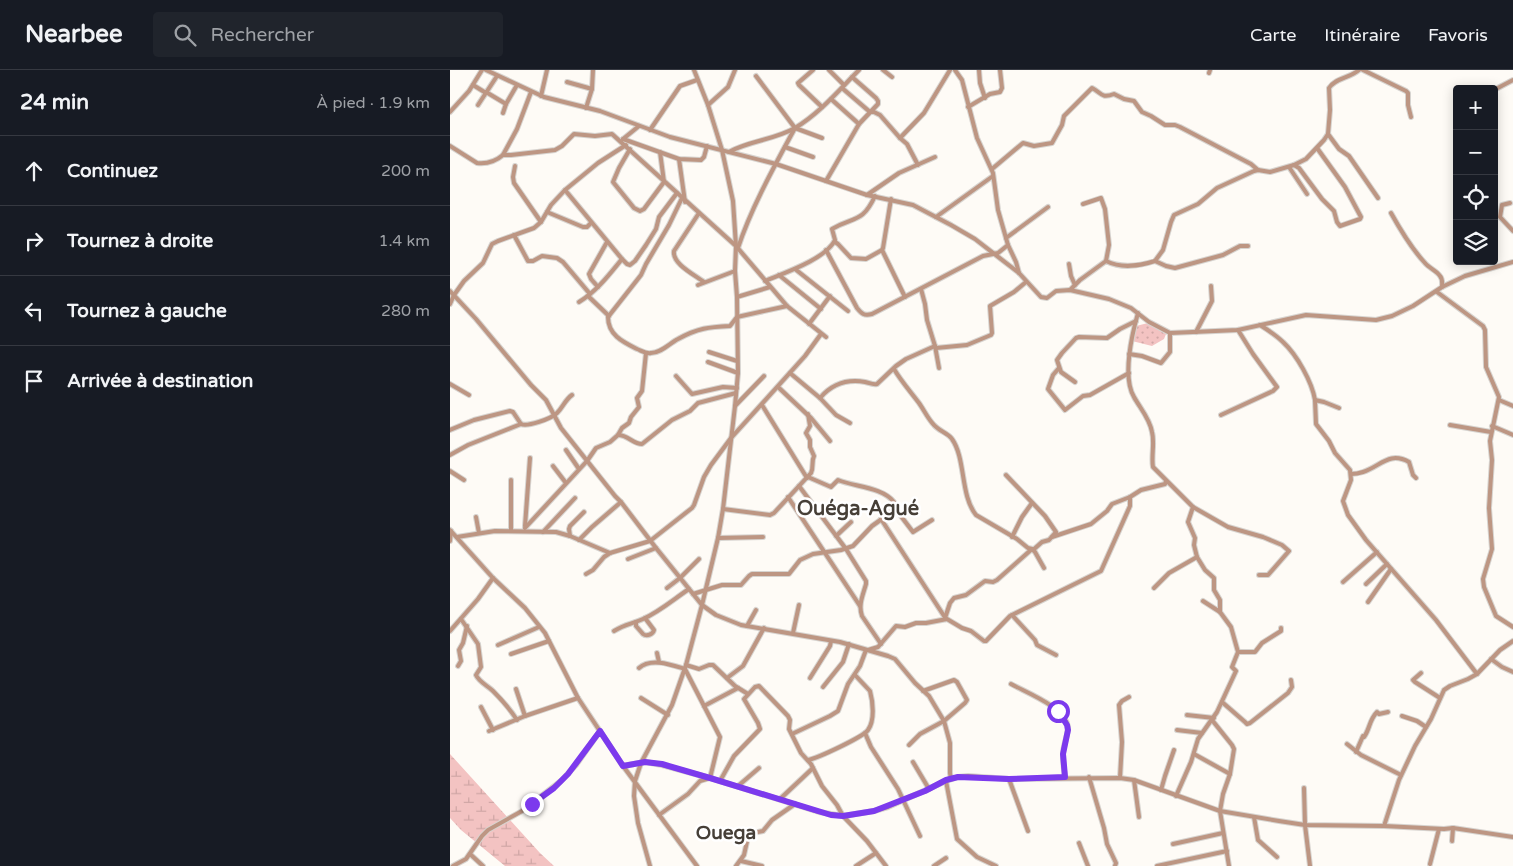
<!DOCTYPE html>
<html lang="fr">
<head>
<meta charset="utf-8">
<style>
  :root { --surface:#171b24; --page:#20242c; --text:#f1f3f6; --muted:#9ea1a6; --line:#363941 }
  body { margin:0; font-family:"Varela Round",sans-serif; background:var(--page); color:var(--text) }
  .controls { position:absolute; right:15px; top:15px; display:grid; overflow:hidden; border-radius:5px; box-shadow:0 2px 12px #0003 }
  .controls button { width:45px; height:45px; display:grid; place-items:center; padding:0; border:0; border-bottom:1px solid var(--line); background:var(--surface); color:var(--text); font:25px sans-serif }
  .stop { position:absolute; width:15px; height:15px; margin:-11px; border:4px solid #7c3aed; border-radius:50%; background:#fff }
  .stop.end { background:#7c3aed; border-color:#fff; box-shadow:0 1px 5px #0008 }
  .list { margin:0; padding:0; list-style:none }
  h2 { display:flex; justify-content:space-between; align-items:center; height:65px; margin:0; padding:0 20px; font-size:21px }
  h2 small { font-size:16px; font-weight:400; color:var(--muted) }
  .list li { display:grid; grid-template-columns:32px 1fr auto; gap:15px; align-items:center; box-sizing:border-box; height:70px; padding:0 20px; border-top:1px solid var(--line) }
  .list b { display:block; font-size:19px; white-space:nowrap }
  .list em { font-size:16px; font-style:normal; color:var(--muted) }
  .icon { flex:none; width:28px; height:28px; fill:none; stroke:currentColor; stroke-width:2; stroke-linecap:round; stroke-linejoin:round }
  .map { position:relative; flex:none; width:1063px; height:796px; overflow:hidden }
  header { display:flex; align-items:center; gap:30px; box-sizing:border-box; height:70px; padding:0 25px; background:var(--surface); border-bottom:1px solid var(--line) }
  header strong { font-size:24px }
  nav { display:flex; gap:28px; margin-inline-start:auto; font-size:18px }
  .search { width:350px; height:45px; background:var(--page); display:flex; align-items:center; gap:12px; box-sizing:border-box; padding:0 18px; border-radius:5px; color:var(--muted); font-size:19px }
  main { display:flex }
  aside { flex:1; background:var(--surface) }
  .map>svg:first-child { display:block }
</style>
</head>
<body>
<header>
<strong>Nearbee</strong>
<div class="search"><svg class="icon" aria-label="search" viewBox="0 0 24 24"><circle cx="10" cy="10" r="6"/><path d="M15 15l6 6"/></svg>Rechercher</div>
<nav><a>Carte</a><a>Itinéraire</a><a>Favoris</a></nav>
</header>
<main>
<aside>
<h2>24 min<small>À pied · 1.9 km</small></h2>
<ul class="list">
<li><svg class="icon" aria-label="ahead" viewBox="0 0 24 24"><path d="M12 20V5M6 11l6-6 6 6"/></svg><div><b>Continuez</b></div><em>200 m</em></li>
<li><svg class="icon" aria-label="right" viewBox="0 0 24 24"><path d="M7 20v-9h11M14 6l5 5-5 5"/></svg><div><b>Tournez à droite</b></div><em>1.4 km</em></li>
<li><svg class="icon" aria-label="left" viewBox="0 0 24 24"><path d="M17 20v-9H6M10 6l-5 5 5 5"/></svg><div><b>Tournez à gauche</b></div><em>280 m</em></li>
<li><svg class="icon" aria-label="arrive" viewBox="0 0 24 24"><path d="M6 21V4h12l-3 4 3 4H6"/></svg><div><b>Arrivée à destination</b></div></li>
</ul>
</aside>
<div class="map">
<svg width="1063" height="796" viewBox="0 0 1063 796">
  <defs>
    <pattern id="grass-dots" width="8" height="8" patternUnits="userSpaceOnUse" patternTransform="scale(1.25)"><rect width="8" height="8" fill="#f3c3c2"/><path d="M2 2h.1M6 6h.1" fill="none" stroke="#d0a7a6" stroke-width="1.8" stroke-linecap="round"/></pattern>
    <pattern id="wetland-marsh" width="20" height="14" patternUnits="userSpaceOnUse" patternTransform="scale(1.25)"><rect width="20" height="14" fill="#f3c3c2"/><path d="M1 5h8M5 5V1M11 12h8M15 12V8" fill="none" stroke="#d0a7a6"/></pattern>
  </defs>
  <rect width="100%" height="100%" fill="#fefbf6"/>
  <polygon fill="url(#grass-dots)" points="698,253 716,264 714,269 702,276 682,271 686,256"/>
  <polygon fill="url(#wetland-marsh)" points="0,684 90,783 104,796 55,796 11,760 0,748"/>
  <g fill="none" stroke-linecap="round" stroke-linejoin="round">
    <defs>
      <g id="minor">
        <polyline points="36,0 94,27 150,41 220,67 326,94 417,125 463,135 501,155 525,169 569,203 591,227 597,228 606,221 620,220 659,229 681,238 699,252 720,263 788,260 856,245 926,250 942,246 963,236 992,217 1015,206 1063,192"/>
        <polyline points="363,0 348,13 349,15 372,37"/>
        <polyline points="379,0 394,15"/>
        <polyline points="433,0 442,7"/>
        <polyline points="505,0 512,10 527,68 543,103 548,140 558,175 566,192 569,203"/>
        <polyline points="529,0 530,13 535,28"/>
        <polyline points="913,0 956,21 958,23 958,35 961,47"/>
        <polyline points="759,3 760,0"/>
        <polyline points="306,6 345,58 372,68"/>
        <polyline points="117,12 142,19"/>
        <polyline points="23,15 36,23"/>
        <polyline points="392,18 420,42 424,42 430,45 450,68 457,74 468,95"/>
        <polyline points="1044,20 1063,10"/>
        <polyline points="36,22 56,34"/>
        <polyline points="91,26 97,0"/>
        <polyline points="381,29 409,54"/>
        <polyline points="28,35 47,6"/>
        <polyline points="258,35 278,17 285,0"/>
        <polyline points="518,37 540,24 550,22 552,18 550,0"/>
        <polyline points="136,38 142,19 143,0"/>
        <polyline points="0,42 19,21 32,0"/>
        <polyline points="53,43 56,34 67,15"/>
        <polyline points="200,60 230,16 247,10"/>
        <polyline points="878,64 889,79 899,86 928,128"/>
        <polyline points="450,68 474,43 500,0"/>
        <polyline points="173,69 229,89 251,90 254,87 257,76"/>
        <polyline points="173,69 189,56"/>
        <path d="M0,76L27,93C36,94 46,91 53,85L67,59L81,22"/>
        <polyline points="335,77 363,87"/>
        <polyline points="180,79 169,98 163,112 184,138 190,141 194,139 214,112 210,82"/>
        <path d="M279,82C298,71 324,70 345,58C370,43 389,20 409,0"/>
        <polyline points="53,85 61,85 105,80 112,76 124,64 145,66 162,64 286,176 337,236 376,267"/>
        <polyline points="229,89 235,132"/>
        <polyline points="844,95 849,98 872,129 884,141 887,152 890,156 910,149 911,147 895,117 867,78"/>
        <polyline points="65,96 63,107 64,113 91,152"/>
        <polyline points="839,97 857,124"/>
        <path d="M542,99L573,73L584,76L602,73L612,55L614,46L642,18C652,23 651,29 664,24L674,29L684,31L692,42L701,46L715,55H725L730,57L801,94L808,100"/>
        <polyline points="376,111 409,54 428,34 428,31 426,28 402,7"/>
        <polyline points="115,120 172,189 177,194 180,195 185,191 196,175 206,159 209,147 227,123"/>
        <polyline points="417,125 449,103 485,87"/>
        <path d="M232,128L219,155L196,194L191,205L158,247C158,265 173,272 187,279C192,281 196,284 201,283C211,283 220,273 228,269C248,258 259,257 280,256L287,247L337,236"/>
        <polyline points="1060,133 1052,135 1050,147 1063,161"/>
        <polyline points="633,134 651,128 655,139 659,175 656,191"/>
        <polyline points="97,142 133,157 137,157 141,153"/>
        <path d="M249,143L224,181C222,194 245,205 254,212"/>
        <path d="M941,143C951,161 961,178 975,193C979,198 987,201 990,206C993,209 992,214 992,217"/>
        <polyline points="486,147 543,106"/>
        <polyline points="64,165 78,191 83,191 92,186 107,188 113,192 140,224"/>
        <polyline points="556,168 598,137"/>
        <polyline points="385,172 388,174 401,188 416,189 432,180 433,178 441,129"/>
        <path d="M288,178C301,138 325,95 345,58"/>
        <path d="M376,180L407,238C412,244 414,246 422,244L533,186L548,183L558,175"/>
        <polyline points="432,180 455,227"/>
        <polyline points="705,191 716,196 725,198 773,185 790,176 798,176"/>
        <polyline points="619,194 621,206 625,215"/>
        <polyline points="345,199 398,241"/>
        <polyline points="329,205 371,239"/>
        <path d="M315,211C334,203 376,189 385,170L382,159C404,146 412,154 425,126"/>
        <polyline points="248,215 285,201"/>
        <polyline points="148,217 141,209 139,204 157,172"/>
        <polyline points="471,219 475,234 477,250 485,276 489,298"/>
        <path d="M620,220L630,210L656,191C672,199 689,196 705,191L713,180L721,152L724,145L748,134L767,118L804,101L808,100L820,102L844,95L856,89L874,70L878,64L880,40L879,18C885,8 900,8 909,0"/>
        <polyline points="0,221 26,249 81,315 96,330 111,358 165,426 171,432 206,478 252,535 266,545 291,555 390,572 438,586 445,589 465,613 479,626 494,651 500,673 500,703 501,709"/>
        <polyline points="987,222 1033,256 1035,260 1036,297 1049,327 1040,371 1042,390 1039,438 1042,479 1033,509 1034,517 1046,546 1063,557"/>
        <polyline points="138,226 159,246"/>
        <polyline points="287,227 320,217"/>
        <path d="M129,232C146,222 159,205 172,189"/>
        <polyline points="0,234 4,225 14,211 33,193 42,174 48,171 84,158 91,152 101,135 115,120 148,93 176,75"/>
        <path d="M688,243C682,264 672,307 684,327C690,338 700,349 702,362C705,373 701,386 703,397L743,437L738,452L745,468L744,475L747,487L755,500L764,508V520L770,530V542L753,531"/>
        <polyline points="359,254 380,226"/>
        <path d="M810,255C818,260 826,265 833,272C847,285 862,312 865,330"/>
        <polyline points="746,262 762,231 761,216"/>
        <polyline points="486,278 517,275 541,265 542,263 540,236 564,222 576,212"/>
        <polyline points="259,282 287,291"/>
        <polyline points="679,284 692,286 711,293 720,282 720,263"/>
        <polyline points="258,292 288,303"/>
        <polyline points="609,298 603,305 598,319 615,340 633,326 640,325 679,303"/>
        <path d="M444,299C451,311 460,321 469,333C474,340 478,349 484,355C489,361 498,363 502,369C516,389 510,425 526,445L567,469L578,478L582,479L585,482L594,498"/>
        <polyline points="340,303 370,328 386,345 400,353"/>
        <polyline points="226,306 242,324 273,317 287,318"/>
        <polyline points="625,312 611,302 607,290 612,283 626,268 629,267 657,268 670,259 686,251"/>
        <polyline points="0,314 19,325"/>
        <polyline points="328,317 361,348 380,371"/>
        <path d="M370,328C382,314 398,309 415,312C420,313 423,315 427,314L446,296L456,289L485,276"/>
        <polyline points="1049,330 1063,336"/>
        <polyline points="312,335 357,408"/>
        <polyline points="285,336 314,306"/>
        <polyline points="889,338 874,332 865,330 866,354 879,371 885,383 900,400 901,410 893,431 898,445 916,470 986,550 1027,604"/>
        <polyline points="771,345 823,321 827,317 803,284 788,260"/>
        <polyline points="1000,355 1041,362"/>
        <polyline points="1042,356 1063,365"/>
        <polyline points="0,360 24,350 60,341 63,342 71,354"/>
        <path d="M168,365C178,365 183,374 192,374L222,350L240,341L248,333L286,323"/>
        <polyline points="116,380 129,399"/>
        <path d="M0,385L18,375L71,354C77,357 101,349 107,343C113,337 115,330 122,325"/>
        <polyline points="103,396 116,413"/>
        <polyline points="0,401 14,410"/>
        <path d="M901,404C905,404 910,403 913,402C931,396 939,381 959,392L963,405L966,408"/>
        <polyline points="556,405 595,446 606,462 599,470 592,472 583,480"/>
        <polyline points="61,410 61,460"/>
        <path d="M349,416L396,479L416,511V514C413,525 408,535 412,546L431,574"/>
        <polyline points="338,427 410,536"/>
        <polyline points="444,437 463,462 482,450"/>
        <polyline points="743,437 778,457 813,467 832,475 839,481 818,505 809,505"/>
        <path d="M273,439L320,445L324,443L361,403C364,397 361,392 364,386L360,377V370L356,363L360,356L358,344"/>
        <polyline points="26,447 29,463"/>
        <polyline points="431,449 496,549"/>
        <polyline points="75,456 80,388"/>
        <polyline points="75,458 137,391 146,378 160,372 168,365 172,358 179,353 181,347 189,337 187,328 192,321 196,283"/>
        <polyline points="0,460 43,508 75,538 95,563 128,628 173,696 247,796"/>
        <polyline points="93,462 125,428"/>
        <polyline points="120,466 119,459 120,456 134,442"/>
        <polyline points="386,466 401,452"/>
        <polyline points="7,467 45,461 106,462 120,466 160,483"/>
        <polyline points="562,467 572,447 582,433"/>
        <polyline points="602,467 641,454 657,441 662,434 680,427 691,420 715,414 716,411"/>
        <polyline points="268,468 313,467"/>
        <polyline points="129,470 142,457 171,432"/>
        <polyline points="0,471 1,461"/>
        <polyline points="178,489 206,478"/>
        <polyline points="136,504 143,500 154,487 160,483 200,471 242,438 244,435 254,407 261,395 281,368 355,286 371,264"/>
        <polyline points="893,512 927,482"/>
        <polyline points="916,514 937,494"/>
        <polyline points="217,518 230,508 249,489"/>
        <polyline points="704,518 719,503 747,487"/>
        <path d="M243,524L272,515H291L299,506L302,504H339L350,490L363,484L391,480L403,476L422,456L436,446L443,439L444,432C432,417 405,417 388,410L381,417L358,407"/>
        <polyline points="918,532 941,499"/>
        <polyline points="562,545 585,570 587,575 606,585"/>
        <polyline points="495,548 500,533 504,528 516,525 535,511 543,512 547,510 582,479"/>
        <path d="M11,549L28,574L31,597L26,605C29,612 38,616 43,621C52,630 60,639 67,650"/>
        <path d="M186,552V556L193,564C197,567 203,564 204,560L195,548"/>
        <polyline points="297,556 306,540"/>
        <polyline points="0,561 28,529 43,508"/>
        <path d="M164,561C175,554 182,554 193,549C209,542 224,529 239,519"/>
        <polyline points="343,563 349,535"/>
        <polyline points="48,575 89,557"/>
        <polyline points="418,580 428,577 446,556 455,557 466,553 476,553 497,549 512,558 521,561 534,571 536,571 560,546 651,501 680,436 680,427"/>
        <polyline points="788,582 805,582 812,573 831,561 831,558"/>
        <polyline points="207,583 209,592"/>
        <polyline points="61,584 99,571"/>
        <polyline points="1041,589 1052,597 1063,602"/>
        <polyline points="236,595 249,599 259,595 263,595 285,616 298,624"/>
        <polyline points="8,596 11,591 9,580 13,573 17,556"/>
        <path d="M189,598C201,587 222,595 235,599L270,667L260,708L250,711L238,724L209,745"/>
        <polyline points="971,603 963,610 965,612 990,628"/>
        <polyline points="277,608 293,596 314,558"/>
        <polyline points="360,608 380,576 381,571"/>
        <path d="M561,614C577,623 615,637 618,657C618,666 613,675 613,684C613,692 614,700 615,707"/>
        <polyline points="373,617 393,592 399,574"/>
        <polyline points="66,619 75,646"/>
        <polyline points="191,628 218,645"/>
        <polyline points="772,632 795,652 797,654 800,653 838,623 842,617 841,610"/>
        <polyline points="254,636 288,618"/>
        <polyline points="31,637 43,660"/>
        <polyline points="737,645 764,648"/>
        <polyline points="952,646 967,651 976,657"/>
        <polyline points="762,650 782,675 784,679 780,704 773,724 770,741 779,796"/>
        <polyline points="727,660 752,663"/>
        <polyline points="39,661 75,646 128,628"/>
        <polyline points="415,663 421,677 448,719 470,766"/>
        <polyline points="342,664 380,646 388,641 398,614 410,596 416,580"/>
        <polyline points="897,674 911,685 951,705"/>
        <polyline points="459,675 470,664 494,651 515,633 517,630 507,612 504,610 473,621"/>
        <path d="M906,682L913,666L914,667C920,659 919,650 927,642L929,644L938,642"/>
        <polyline points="744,684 780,704"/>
        <path d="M358,690C368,688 413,667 418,660C425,650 423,632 420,621L405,605"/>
        <polyline points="463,692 479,719"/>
        <polyline points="173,696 195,692 212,695 260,708 369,742 393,746 424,741 438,737 496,711 508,707 518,706 559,709 670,708 684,710 770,741 829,751 855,755 934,756 994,759 1003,758 1063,767"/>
        <polyline points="639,707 654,758 657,774 666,793 665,796"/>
        <polyline points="670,708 672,672 669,635 672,631 679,627"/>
        <polyline points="559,709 578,761"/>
        <polyline points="684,710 689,747"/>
        <polyline points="270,711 284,686 310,659 308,653 294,629 305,617 309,616 338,646 340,650 339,659 351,683 361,694 372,716 387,735 393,746 417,771 436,796"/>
        <polyline points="496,711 507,769 527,787 546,796"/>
        <polyline points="288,716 309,698"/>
        <polyline points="854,718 855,755 860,796"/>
        <polyline points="711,720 715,706 724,680"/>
        <polyline points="726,726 741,692 748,669 767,642 786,601 782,597 788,582 781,557 770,542"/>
        <polyline points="330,729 363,698"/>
        <polyline points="804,747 808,770 827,787"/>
        <polyline points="934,756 949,710 965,676 981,649 994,620 1000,616 1018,609 1027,604 1050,580 1063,571"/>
        <polyline points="1002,771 1003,758"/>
        <polyline points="629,773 638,796"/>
        <polyline points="723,774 773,763"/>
        <polyline points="20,784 33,796"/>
        <polyline points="291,791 312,796"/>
        <polyline points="980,794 989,759"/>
        <polyline points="3,796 16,789 32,766 38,760 72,741 111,711 126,695 150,661"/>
        <polyline points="200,796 188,753 184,726 185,711 191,693 222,635 236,595 252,535 268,468 273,439 285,336 288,303 287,227 285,201 286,176 283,131 272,80 258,35 244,0"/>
        <polyline points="286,796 294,785 298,767 303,763 313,761 322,750 345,734"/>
        <polyline points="406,796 426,783"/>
        <polyline points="484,796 496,788"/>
        <polyline points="707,796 777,781"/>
      </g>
    </defs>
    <use href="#minor" stroke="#d7d4d0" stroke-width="6"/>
    <use href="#minor" stroke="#bd9683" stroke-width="4"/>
  </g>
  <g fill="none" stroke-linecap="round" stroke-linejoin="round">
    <polyline stroke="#7c3aed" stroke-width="6" points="82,734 104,718 118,704 150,661 173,696 195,692 212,694 260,708 381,745 393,746 424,741 475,721 496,710 508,707 559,709 615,707 613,684 618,660 617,655 608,641"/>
  </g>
  <g text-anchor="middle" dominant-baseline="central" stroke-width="5" stroke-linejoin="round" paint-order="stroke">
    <g font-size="19" font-weight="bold" fill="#463f37" stroke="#fff">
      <text x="276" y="763">Ouega</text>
    </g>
    <g font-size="20" font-weight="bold" fill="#463f37" stroke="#fff">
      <text x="408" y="439">Ouéga-Agué</text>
    </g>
  </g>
</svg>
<div class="controls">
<button>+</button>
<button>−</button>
<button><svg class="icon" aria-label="locate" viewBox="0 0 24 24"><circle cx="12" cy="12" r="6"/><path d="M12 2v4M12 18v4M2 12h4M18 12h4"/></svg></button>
<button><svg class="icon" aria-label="layers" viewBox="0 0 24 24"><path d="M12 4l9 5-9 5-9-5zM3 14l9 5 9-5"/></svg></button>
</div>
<div class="stop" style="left:608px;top:641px"></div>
<div class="stop end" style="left:82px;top:734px"></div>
</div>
</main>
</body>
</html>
